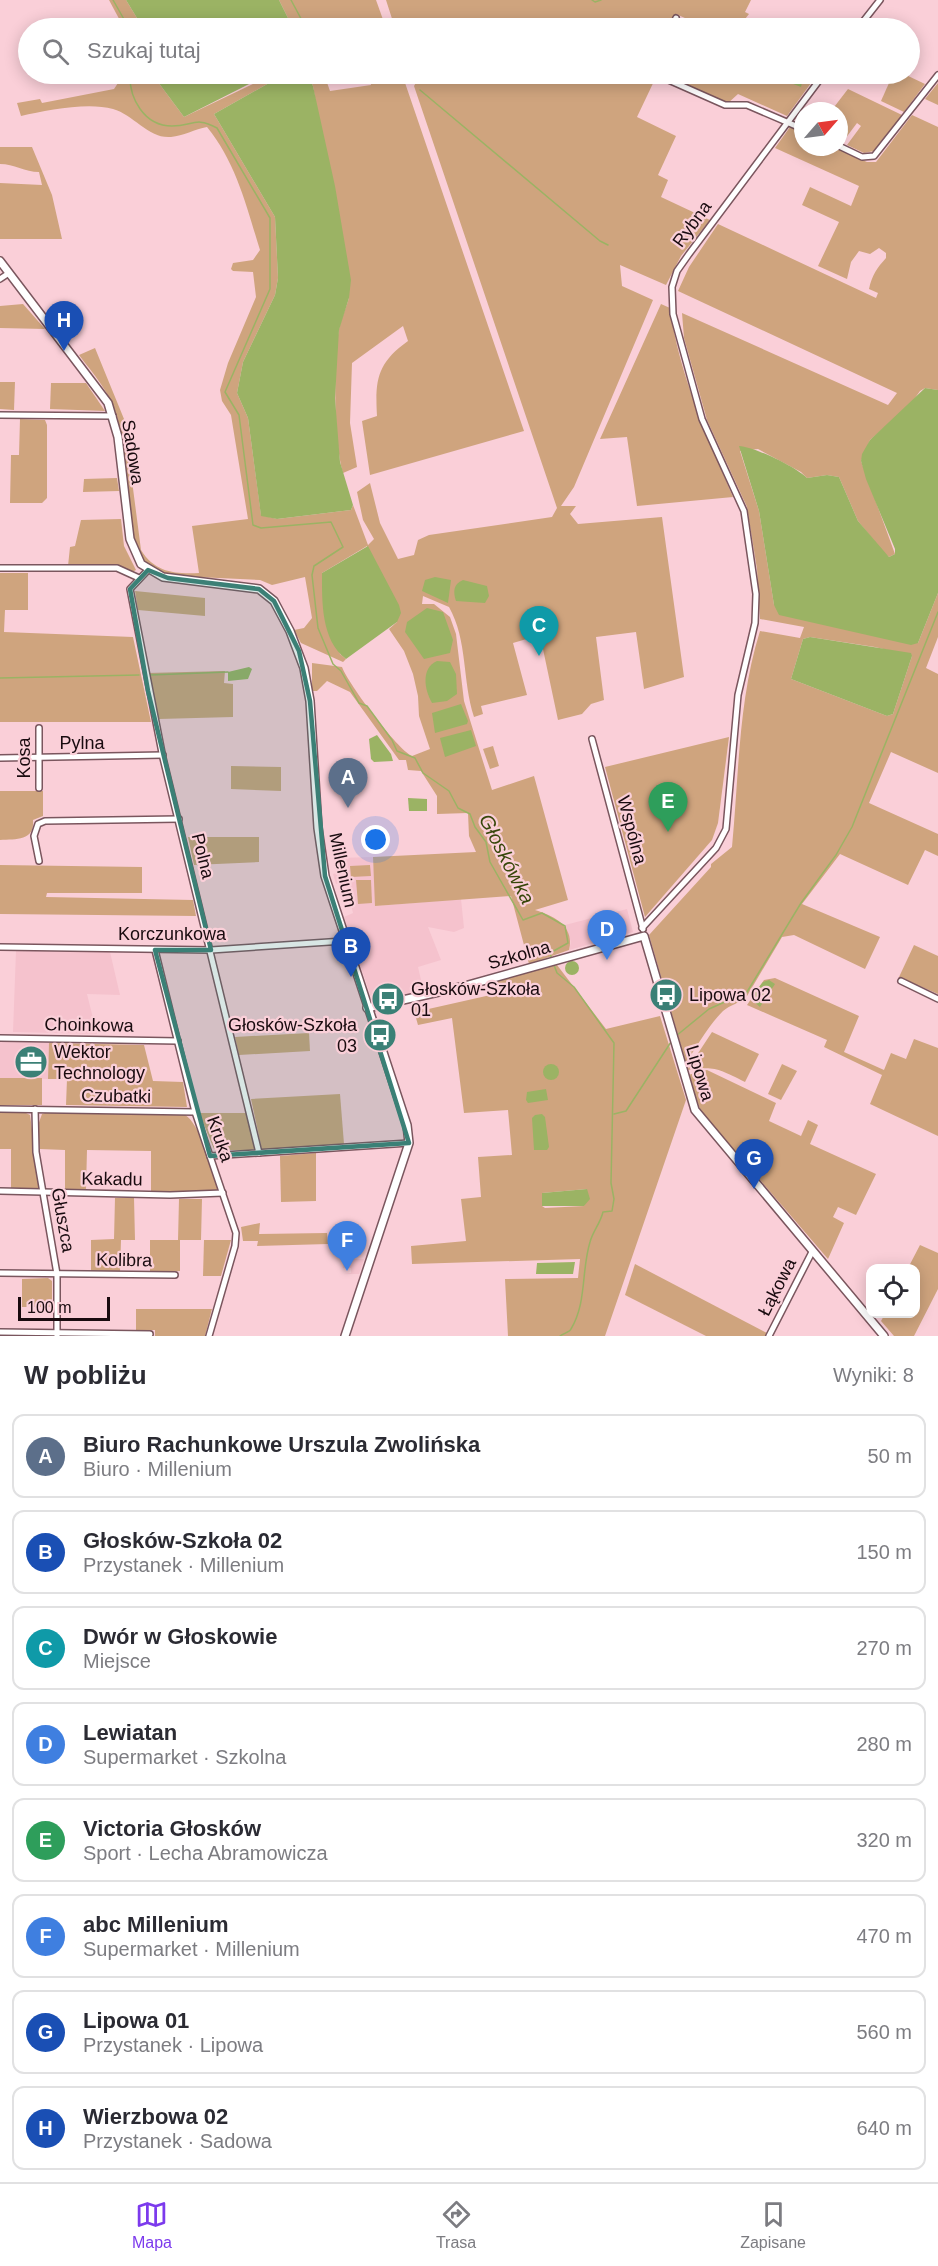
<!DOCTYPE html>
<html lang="pl">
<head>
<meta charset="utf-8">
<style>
  :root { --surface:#fff; --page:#f2f2f3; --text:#2b2b33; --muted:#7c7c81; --line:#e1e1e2; --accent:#7c3aed }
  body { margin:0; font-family:Arial,sans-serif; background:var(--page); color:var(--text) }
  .controls { position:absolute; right:18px; bottom:18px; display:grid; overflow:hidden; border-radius:12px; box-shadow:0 3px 15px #0003 }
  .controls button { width:54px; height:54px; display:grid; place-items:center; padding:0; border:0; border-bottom:2px solid var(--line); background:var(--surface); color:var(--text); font:30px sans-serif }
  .compass { position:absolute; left:794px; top:102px; width:54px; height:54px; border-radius:50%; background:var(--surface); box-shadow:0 3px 15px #0003; rotate:62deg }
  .scale { position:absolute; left:18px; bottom:15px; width:92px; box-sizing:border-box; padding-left:6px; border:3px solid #190b0f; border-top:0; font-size:16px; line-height:21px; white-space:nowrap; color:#190b0f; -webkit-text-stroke:4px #facfd8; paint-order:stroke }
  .you { position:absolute; left:376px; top:840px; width:21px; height:21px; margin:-15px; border:4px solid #fff; border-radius:50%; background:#1a73e8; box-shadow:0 0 0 9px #1a73e833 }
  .badge { display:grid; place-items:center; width:39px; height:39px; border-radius:50%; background:var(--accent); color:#fff; font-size:20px; font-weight:700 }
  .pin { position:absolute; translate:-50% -50px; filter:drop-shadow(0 2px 3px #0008) }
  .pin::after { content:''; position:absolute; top:32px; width:21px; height:18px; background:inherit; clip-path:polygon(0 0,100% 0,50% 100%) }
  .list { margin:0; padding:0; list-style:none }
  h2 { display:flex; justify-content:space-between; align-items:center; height:78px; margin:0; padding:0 24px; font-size:26px }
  h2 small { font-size:20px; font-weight:400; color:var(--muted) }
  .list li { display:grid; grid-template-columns:39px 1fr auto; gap:18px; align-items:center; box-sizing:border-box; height:84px; margin:0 12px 12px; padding:0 12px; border:2px solid var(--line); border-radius:12px }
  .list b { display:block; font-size:22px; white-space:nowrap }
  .list p { margin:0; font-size:20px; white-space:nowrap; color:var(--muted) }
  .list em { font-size:20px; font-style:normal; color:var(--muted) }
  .icon { flex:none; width:33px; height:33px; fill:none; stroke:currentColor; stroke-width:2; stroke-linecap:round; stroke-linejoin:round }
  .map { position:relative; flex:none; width:938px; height:1336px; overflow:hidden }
  .search { position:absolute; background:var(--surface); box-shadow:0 3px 15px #0003; left:18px; right:18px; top:18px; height:66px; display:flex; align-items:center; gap:15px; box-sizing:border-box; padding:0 21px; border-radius:33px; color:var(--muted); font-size:22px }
  .sheet { height:846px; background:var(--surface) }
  nav { display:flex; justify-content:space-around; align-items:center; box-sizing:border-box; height:84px; border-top:2px solid var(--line); background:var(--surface); font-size:16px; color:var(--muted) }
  nav a { display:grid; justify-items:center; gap:3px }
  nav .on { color:var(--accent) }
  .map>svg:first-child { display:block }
</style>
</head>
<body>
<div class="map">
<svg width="938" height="1336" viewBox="0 0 938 1336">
  <rect width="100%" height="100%" fill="#facfd8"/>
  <g fill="#f5c2cd">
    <polygon points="373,857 376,906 461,899 464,928 454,932 428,927 441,960 418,967 424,993 372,1000 344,917 353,913 345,881 336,884 333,874 342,871 339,858"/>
    <polygon points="627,909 633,932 569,950 571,942 565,925"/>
    <polygon points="16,951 110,952 120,995 87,994 97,1034 13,1032"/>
    <polygon points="0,1042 49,1043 48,1079 0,1078"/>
    <polygon points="344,1259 364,1259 359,1274 344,1274 351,1273 351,1268 343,1268"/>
  </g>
  <g fill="#cfa47e" fill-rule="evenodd">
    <polygon points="109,0 126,0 143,28 124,28"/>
    <polygon points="279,0 376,0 386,28 293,28"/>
    <polygon points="386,0 751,0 745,12 749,14 738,28 707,28 676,14 669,28 395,28"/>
    <path d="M124,74H152L184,117L274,74H285L214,114L275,217L278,278L275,295L243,362L237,393L248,418L261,515L277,519L351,510L353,505L368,545L374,539L363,520L357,492L370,483L380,523L398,559L414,555L418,540L429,535L552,517L557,508L414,86L421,74H647L656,77L637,117L676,136L658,175L668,180L661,197L710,220L681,256L666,285L620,265L622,286L653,300L574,487L561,506H576L570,514L578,524L662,517L684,677L644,689L636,632L596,637L604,700L591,704L582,714L558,720L540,635L513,643L527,695L481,706L483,714L474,717C462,680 468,641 449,607L423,596L422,604H434L450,617L456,634L464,701L492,790L534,776L568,900L535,910C555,916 575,927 569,950L529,964L511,896L375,906L373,857L476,852L469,836L468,813L437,814V796L421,771L408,770L406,760H399L350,692L327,681L317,691H312V663L342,667C349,685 397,749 412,756L430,749L419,716L418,696L413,674L404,651L389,629L397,622L367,546L322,573L340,654L346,659L343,662L301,643L294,630L304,628L312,618L305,577L272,585L260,580L176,576C165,574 150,570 143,561C123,539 126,450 117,417C110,392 94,375 79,355L95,348L124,419L141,550C155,573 176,574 199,573L192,526L248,519L231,415L222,401L220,390L228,363L256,297L253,272L233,271L231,269L233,263L253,260L260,250C247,208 236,162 207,127C195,129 183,136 171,137C149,139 134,115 113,109C88,102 47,110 21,116L17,103L40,99L42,103L114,89Z"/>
    <path d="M307,74H324L330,91L371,85L369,74H402L524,431L370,475L362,421L377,416C375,380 377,363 408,341L403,326L352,363L350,423L357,467L343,473C334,443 333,361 339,329C341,319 346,308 349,298L313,86Z"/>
    <polygon points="663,74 786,74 783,81 803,78 793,74 802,74 814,79 787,116 738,94 727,104"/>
    <polygon points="893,74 904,74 925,84 904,112 881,101"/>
    <polygon points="938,83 938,105 925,99"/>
    <polygon points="848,89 902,115 874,151 864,153 847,145 861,126 857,123 842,143 839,141 839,111 831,111"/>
    <path d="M912,115L938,127V390L925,388L920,391L910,405L870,440L861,461L895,554L889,557L884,553L858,521L839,477L827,475L807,478L801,472L758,449L740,451L759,511L774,605L918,643L938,593V637L926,668L938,674V773L891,752L869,803L938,834V856L925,850L908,885L840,854L802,904L880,937L865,969L794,935L782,937L747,996C740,1003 730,1005 723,1011C708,1026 697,1046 686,1063L649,935L711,867V864L732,847C739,775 738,701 760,631L800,638L804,627L760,619L757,569L747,507L707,420L684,338L682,313L888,405L897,393L678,291L689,267L718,224L876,298L878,293L869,289C872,275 877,268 886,258V253L879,248L870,254L859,251L851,262L847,279L818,266L839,222L802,205L810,187L851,206L859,186L775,148L790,127L803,133V147H834L867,162H876ZM810,637L875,647L912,656L893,714L887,716L791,679L803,639Z"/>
    <path d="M0,147H32L52,195L62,239H0V183L42,185L39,172C25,172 14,164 0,164Z"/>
    <polygon points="23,304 45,329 0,328 0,306"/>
    <path d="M661,304L670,308C679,375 707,435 733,497L637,506L627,437L600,439Z"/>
    <polygon points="0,382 15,382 14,410 0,409"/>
    <polygon points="51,383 86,383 105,411 50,409"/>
    <polygon points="20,419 45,420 47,425 47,498 42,503 10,503 11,455 19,455"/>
    <polygon points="117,478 119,491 83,492 84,479"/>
    <polygon points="121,519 124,546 136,570 132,572 115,565 68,566 70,547 75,546 81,520"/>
    <polygon points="0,573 28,573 28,610 5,610 4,632 133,637 151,722 0,722"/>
    <polygon points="135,591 205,598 205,616 138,610"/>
    <polygon points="225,671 224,683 233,684 233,717 159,719 147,673"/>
    <polygon points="729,737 718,823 712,840 645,917 605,767"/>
    <polygon points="493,746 499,766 490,769 483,749"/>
    <polygon points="231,766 281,767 281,791 231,789"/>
    <path d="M0,791H43V816L33,820C35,841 16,839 0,840Z"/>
    <polygon points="188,837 259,837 259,862 194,865"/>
    <polygon points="0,865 142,867 142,893 47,893 46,897 193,900 196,916 0,914"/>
    <polygon points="370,865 371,876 351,877 350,866"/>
    <polygon points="356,880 371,880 372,903 358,904"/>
    <polygon points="914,945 938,956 938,994 899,977"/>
    <path d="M557,965L606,1029L660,1016L686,1100L605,1336H508L505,1279L578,1278L580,1259L412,1264L411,1246L466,1241L461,1199L481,1197L478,1157L512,1155L508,1110L464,1113L452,1018L418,1025L412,1004L420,1002L424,1010L495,994L493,982ZM587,1189L584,1206L545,1208L542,1206V1193Z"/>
    <polygon points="775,978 859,1016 844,1052 884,1070 891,1053 906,1059 914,1039 938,1048 938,1136 870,1104 882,1075 824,1047 827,1040 747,1005 764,980"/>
    <path d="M712,1032L759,1054L745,1082C718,1069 716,1066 687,1070Z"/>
    <polygon points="309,1033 310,1051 239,1055 235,1037"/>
    <polygon points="49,1043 144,1045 153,1081 183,1082 187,1107 66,1105 67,1079 48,1079"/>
    <polygon points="782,1064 797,1071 781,1100 768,1094"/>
    <polygon points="707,1070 776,1103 769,1121 801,1136 808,1120 818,1125 810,1144 876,1174 856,1215 838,1207 833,1217 844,1223 828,1259 749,1167 746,1169 700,1109 688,1075"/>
    <rect x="0" y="1078" width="42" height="27"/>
    <polygon points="340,1094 344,1144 262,1150 251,1099"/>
    <polygon points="22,1111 30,1115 40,1186 37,1190 11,1188 11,1149 0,1149 0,1112"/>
    <path d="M48,1112L185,1115C198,1121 218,1176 218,1191L151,1192V1151L87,1150L86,1189H65V1150L40,1149L37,1128L42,1114Z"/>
    <polygon points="199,1113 247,1113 255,1149 248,1151 214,1149"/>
    <polygon points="316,1153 316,1201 281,1202 280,1156"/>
    <polygon points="115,1198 134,1198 135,1240 121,1240 120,1272 91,1271 91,1240 114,1239"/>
    <polygon points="179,1199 202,1199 201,1240 180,1240 180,1271 150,1272 150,1240 178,1240"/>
    <polygon points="260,1223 259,1234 327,1233 328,1244 257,1246 258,1241 243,1241 241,1227"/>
    <polygon points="204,1240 231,1240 221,1276 203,1276"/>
    <polygon points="920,1245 938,1253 938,1289 914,1336 894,1336 881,1321 885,1314 916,1314 916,1268 908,1268"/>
    <polygon points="635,1264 767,1333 765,1336 706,1336 625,1295"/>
    <polygon points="48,1278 52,1281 52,1307 22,1307 22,1279"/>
    <polygon points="136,1309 212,1309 205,1336 63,1336 155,1336 155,1330 136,1330"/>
  </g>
  <g fill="#9bb364">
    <polygon points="126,0 279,0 293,28 143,28"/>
    <polygon points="152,74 269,74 184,117"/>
    <polygon points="285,74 307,74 313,86 335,186 351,280 349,298 339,330 335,398 340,462 353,505 351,510 277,519 261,516 248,418 237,393 243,362 275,295 278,278 275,217 214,114"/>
    <polygon points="786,74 803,78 801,87 783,80"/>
    <path d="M925,388L938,390V593L918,643L911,645L779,615L774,605L759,511L739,446C755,447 796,467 807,478L827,475L839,477L858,521L889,557L895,554V549L866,479L861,461L862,454L870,440Z"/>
    <path d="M368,546L399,605L401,613L397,622L346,659C321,640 322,602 322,573Z"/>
    <polygon points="435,577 451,580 448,603 422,591 425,580"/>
    <path d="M463,580L487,586L489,596L485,603L456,601C453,592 453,584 463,580Z"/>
    <polygon points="427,608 443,612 453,640 450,653 424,659 405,632 407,622"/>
    <polygon points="810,637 911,653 912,656 893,714 887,716 791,679 803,639"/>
    <path d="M437,661L450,662L456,674L457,694L447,701L432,703C424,689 421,668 437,661Z"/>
    <polygon points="249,667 252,669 248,679 228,681 228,672"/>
    <polygon points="461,704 468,721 467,724 435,733 432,713"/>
    <polygon points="471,730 476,746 445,757 440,738"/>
    <polygon points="377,735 391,754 393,761 374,762 371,759 369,739"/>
    <polygon points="408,798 427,799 427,811 409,811"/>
    <circle cx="572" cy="968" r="7"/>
    <polygon points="769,980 775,984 760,1007 753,1001 753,994 763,982"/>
    <circle cx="551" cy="1072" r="8"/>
    <polygon points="546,1089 548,1100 528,1103 526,1100 527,1092"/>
    <polygon points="535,1115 542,1114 545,1117 549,1147 547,1150 534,1150 532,1118"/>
    <polygon points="587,1189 590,1199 584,1206 542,1206 542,1193"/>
    <polygon points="575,1262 573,1274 536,1274 537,1263"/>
  </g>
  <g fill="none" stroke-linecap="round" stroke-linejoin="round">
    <g stroke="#9bb364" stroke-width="1.5">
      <polyline points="113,0 129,28"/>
      <polyline points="291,0 306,28"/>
      <polyline points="592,0 595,2 601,0"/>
      <path d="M130,74C129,98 144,126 172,126C193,126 195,116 217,128L270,218V289L225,392L239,415L253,525L261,528L331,522L343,547L314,566L312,575L318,628L333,664L341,671L359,703L367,706L392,740L397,751L415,758L423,773L449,791L458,808L470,814L475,827L486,842L490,862L523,920L542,913L565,926L568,943L550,953L552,960"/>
      <polyline points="395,74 399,76"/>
      <polyline points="420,90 600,241 608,245"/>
      <polyline points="150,675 228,672"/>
      <polyline points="0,678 139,675"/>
      <path d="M554,965L557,973L574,987L614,1043L611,1183L614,1199L612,1211L603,1212C600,1224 593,1231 590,1242C581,1272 587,1302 571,1329C570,1332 564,1333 560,1336"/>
      <polyline points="676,1036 709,1009 747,992 801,903 836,855 852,827 938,612"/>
      <polyline points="614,1114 626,1111 671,1042"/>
    </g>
    <defs>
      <g id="minor">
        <polyline points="672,28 676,18"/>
        <polyline points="858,28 880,0"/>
        <polyline points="655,74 725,105 747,105 803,129"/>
        <polyline points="839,146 862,157 874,156 938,75"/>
        <polyline points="0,279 9,273"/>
        <polyline points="0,415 113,416"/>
        <polyline points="0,568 117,568 139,578"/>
        <polyline points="148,570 130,589 163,758 259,1153"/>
        <polyline points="592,739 643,929"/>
        <polyline points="0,758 163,755"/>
        <polyline points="39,788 39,728"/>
        <polyline points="39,861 34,836 38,824 45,821 179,819"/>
        <polyline points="642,928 716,848 726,829 738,695 755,623 756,594 744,511 702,419 673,314 672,287 677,271 689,254 824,74"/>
        <polyline points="0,947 211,950 344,941"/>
        <polyline points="155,950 195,1112 236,1233 235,1246 209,1336"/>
        <polyline points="901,981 938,999"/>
        <polyline points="0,1038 178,1041"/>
        <polyline points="0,1109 195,1112"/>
        <polyline points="35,1109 36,1152 57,1274 57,1336"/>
        <polyline points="210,1156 409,1143"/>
        <polyline points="0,1191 170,1195 223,1193"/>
        <polyline points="0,1273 175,1275"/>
        <polyline points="0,1332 150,1334"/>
        <polyline points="769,1336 812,1252"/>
      </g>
      <g id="tertiary">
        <polyline points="0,261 108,403 118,437 130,539 141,564 163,577 259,589 274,601 290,631 304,668 310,701 318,828 325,876 407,1125 409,1143 345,1336"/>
        <polyline points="367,1008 461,987 644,936 695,1110 884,1336"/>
      </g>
    </defs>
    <use href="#minor" stroke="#7a565e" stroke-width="8"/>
    <use href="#tertiary" stroke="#7a565e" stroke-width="10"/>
    <use href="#minor" stroke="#fff" stroke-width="5"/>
    <use href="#tertiary" stroke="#fff" stroke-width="7"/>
  </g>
  <path fill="#3b8076" fill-opacity="0.2" stroke="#3b8076" stroke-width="4.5" stroke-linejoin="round" d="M148,570L168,578L259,589L274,601L299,651L310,701L325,876L409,1143L210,1156L155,950H211L148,691L130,589Z"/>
  <defs>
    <symbol id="bus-disc" viewBox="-11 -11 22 22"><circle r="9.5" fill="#3b8076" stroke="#facfd8"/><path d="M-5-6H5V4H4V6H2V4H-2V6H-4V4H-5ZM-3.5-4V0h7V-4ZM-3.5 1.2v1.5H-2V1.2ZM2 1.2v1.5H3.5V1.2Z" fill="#fff"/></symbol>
    <symbol id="office-disc" viewBox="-11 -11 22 22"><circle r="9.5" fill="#3b8076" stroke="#facfd8"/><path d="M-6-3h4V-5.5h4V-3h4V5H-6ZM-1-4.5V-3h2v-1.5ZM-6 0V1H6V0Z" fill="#fff"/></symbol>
  </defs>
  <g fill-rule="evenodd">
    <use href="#bus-disc" x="647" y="976" width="38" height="38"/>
    <use href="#bus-disc" x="369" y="980" width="38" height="38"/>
    <use href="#bus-disc" x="361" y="1016" width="38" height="38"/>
    <use href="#office-disc" x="12" y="1043" width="38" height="38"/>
  </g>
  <g text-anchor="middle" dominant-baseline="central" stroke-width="4.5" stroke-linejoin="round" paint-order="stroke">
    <g font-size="18" fill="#190b0f" stroke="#facfd8">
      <text transform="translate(692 224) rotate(-54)">Rybna</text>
      <text transform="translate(133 452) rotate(81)">Sadowa</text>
      <text x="82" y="743">Pylna</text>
      <text transform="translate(24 758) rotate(-90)">Kosa</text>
      <text transform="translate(632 830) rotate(75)">Wspólna</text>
      <text transform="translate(203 856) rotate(76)">Polna</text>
      <text transform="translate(343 870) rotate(78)">Millenium</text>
      <text x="172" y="934">Korczunkowa</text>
      <text transform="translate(519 955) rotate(-16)">Szkolna</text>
      <text transform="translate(89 1025) rotate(1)">Choinkowa</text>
      <text transform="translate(700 1073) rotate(73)">Lipowa</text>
      <text transform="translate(116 1096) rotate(1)">Czubatki</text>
      <text transform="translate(220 1139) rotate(71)">Kruka</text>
      <text transform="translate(112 1179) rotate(1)">Kakadu</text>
      <text transform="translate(63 1220) rotate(80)">Głuszca</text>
      <text transform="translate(124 1260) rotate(1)">Kolibra</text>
      <text transform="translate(777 1287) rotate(-63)">Łąkowa</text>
    </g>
    <g font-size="18" fill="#190b0f" stroke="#facfd8" text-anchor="start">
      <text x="411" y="989">Głosków-Szkoła<tspan x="411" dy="21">01</tspan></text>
      <text x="689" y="995">Lipowa 02</text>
      <text x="357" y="1025" text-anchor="end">Głosków-Szkoła<tspan x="357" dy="21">03</tspan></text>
      <text x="54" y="1052">Wektor<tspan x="54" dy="21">Technology</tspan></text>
    </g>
    <g font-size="20" font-style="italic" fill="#38470b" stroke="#facfd8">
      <text transform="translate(507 859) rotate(63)">Głoskówka</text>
    </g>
  </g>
</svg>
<div class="controls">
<button><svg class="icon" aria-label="locate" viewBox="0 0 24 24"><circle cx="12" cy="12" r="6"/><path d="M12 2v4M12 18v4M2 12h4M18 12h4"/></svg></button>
</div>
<svg class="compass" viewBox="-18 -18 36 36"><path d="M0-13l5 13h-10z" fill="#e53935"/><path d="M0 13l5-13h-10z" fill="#7c7c81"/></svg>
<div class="scale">100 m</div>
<div class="you"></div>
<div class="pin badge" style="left:348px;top:808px;background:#5c6f8a">A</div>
<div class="pin badge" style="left:351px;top:977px;background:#1a4fb4">B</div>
<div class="pin badge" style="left:539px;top:656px;background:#0f9aa8">C</div>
<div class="pin badge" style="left:607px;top:960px;background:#3f7fe0">D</div>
<div class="pin badge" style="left:668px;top:832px;background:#2e9e5b">E</div>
<div class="pin badge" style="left:347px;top:1271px;background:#3f7fe0">F</div>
<div class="pin badge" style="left:754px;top:1189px;background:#1a4fb4">G</div>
<div class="pin badge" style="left:64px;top:351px;background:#1a4fb4">H</div>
<div class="search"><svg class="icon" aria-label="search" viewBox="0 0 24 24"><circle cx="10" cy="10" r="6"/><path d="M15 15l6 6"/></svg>Szukaj tutaj</div>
</div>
<section class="sheet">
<h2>W pobliżu<small>Wyniki: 8</small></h2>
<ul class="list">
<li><span class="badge" style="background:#5c6f8a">A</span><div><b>Biuro Rachunkowe Urszula Zwolińska</b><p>Biuro · Millenium</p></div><em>50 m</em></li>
<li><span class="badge" style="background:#1a4fb4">B</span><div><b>Głosków-Szkoła 02</b><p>Przystanek · Millenium</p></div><em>150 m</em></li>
<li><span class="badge" style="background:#0f9aa8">C</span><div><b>Dwór w Głoskowie</b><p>Miejsce</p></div><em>270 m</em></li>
<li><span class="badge" style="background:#3f7fe0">D</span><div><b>Lewiatan</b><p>Supermarket · Szkolna</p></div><em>280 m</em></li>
<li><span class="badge" style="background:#2e9e5b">E</span><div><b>Victoria Głosków</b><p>Sport · Lecha Abramowicza</p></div><em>320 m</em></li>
<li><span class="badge" style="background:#3f7fe0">F</span><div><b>abc Millenium</b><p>Supermarket · Millenium</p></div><em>470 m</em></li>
<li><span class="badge" style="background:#1a4fb4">G</span><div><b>Lipowa 01</b><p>Przystanek · Lipowa</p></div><em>560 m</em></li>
<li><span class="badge" style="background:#1a4fb4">H</span><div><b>Wierzbowa 02</b><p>Przystanek · Sadowa</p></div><em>640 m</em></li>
</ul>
</section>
<nav>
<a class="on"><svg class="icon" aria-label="map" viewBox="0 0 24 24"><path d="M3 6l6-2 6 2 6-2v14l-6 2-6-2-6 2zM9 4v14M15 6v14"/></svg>Mapa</a>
<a><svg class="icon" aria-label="directions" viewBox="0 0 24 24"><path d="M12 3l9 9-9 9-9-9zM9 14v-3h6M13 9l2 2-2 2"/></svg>Trasa</a>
<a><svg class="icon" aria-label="saved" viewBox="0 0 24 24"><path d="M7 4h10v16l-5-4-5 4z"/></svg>Zapisane</a>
</nav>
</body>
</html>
